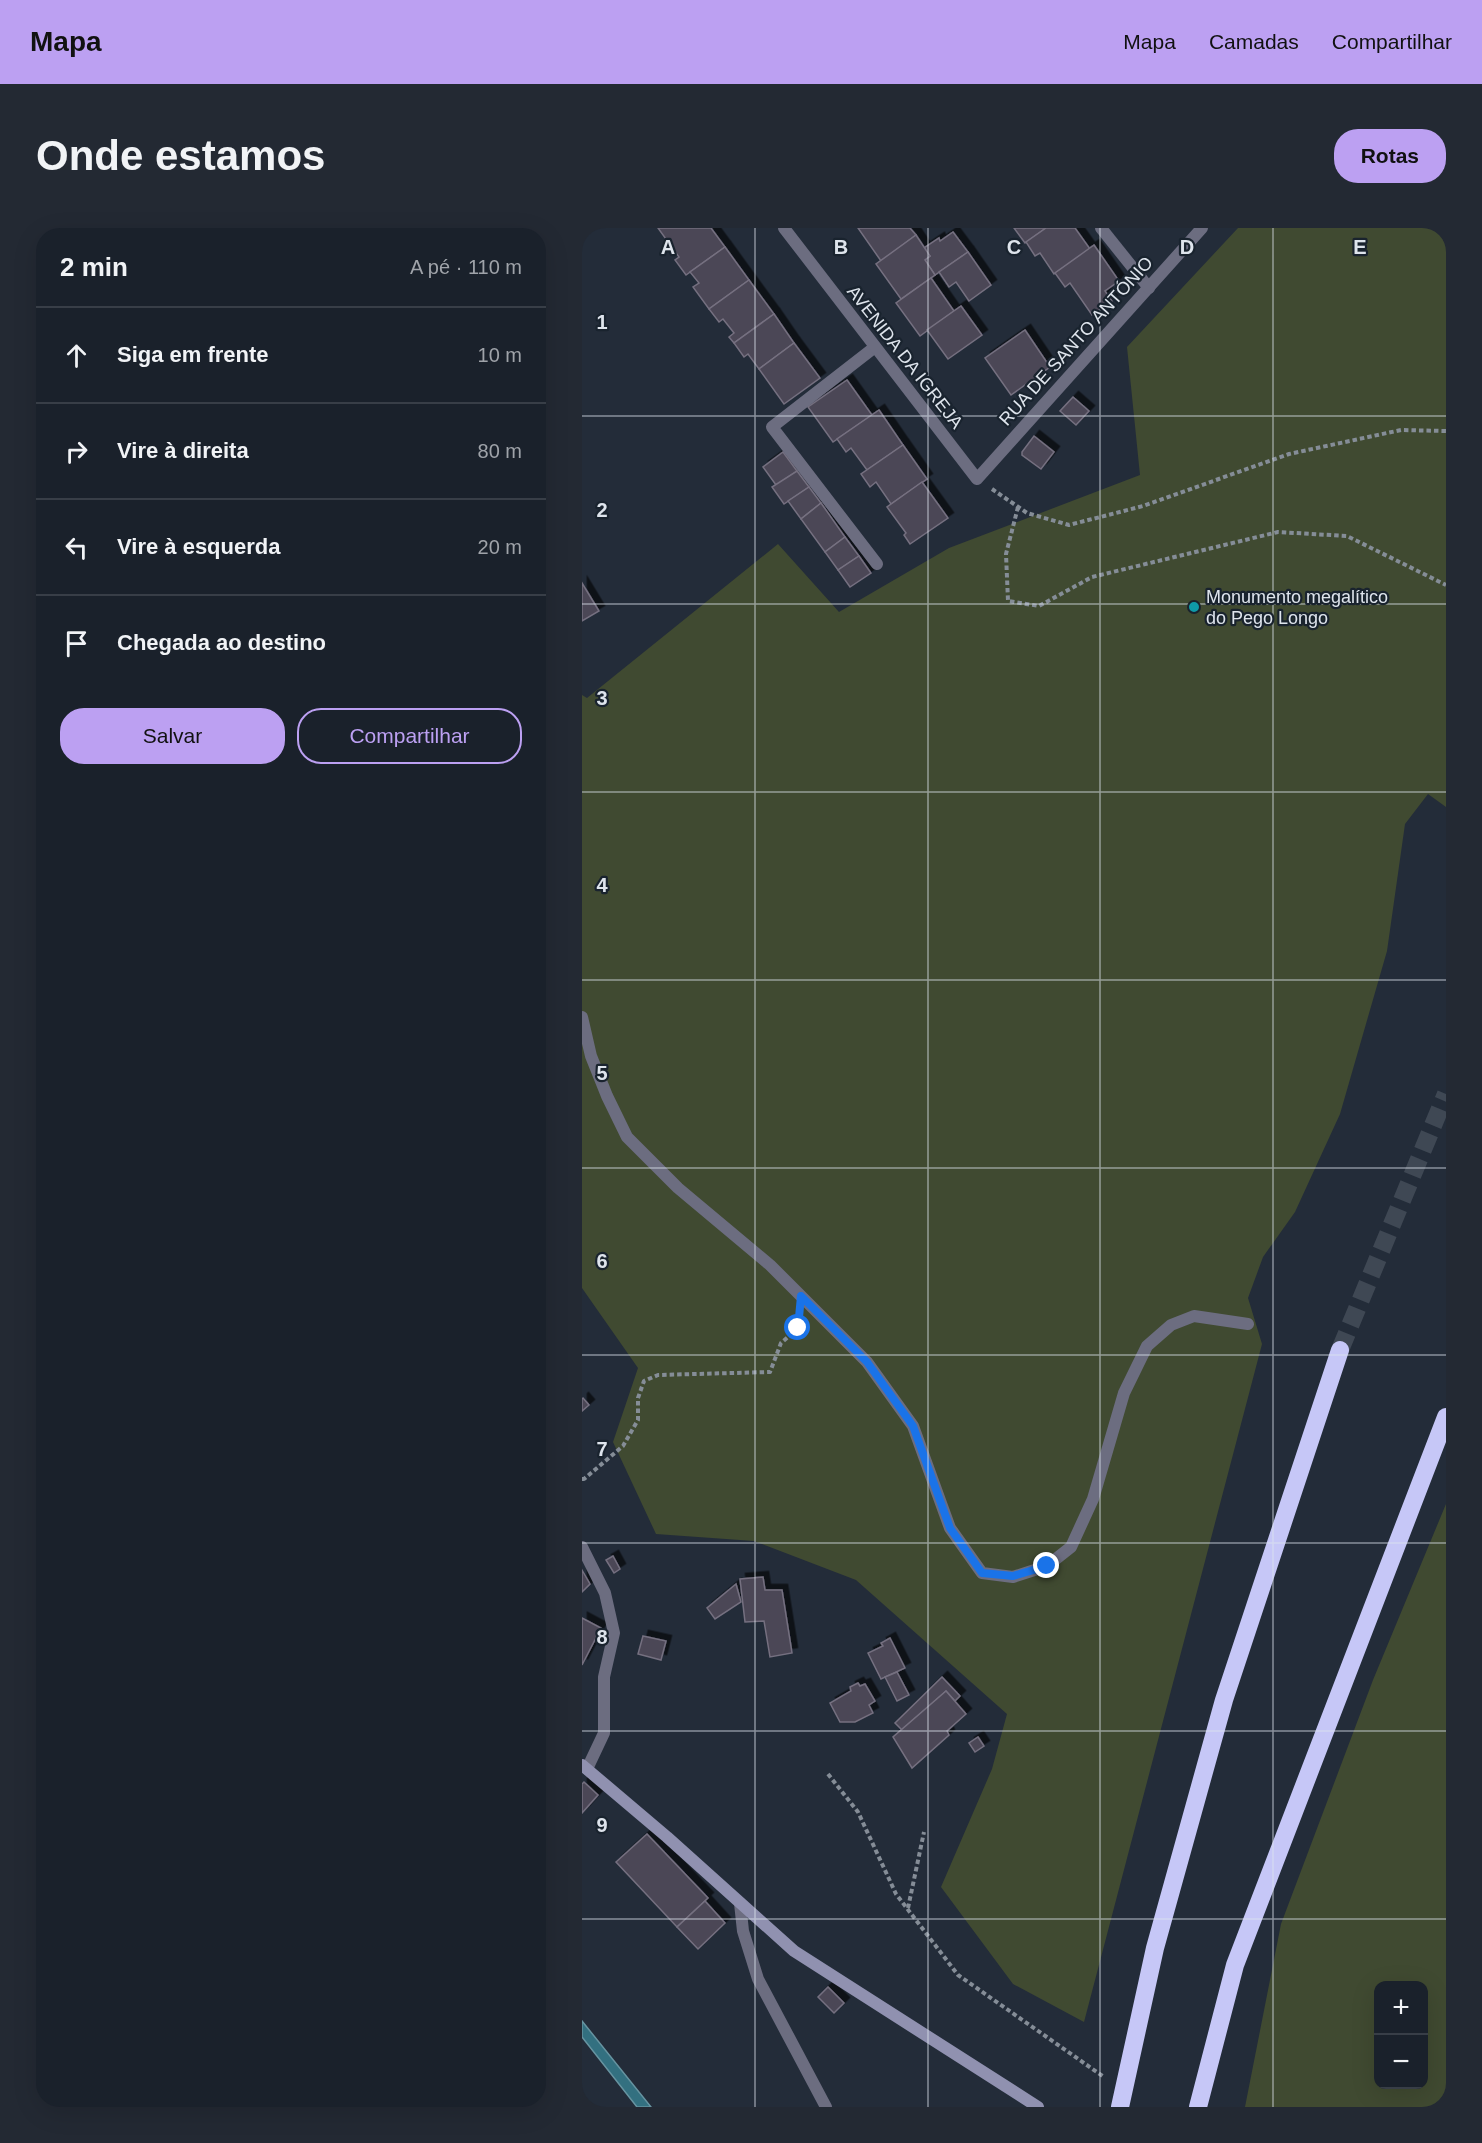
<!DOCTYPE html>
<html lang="pt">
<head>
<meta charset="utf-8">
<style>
  :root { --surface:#1a212b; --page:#232933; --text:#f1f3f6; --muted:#9fa3a9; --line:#383e47; --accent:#bca0f2 }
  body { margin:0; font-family:Arial,sans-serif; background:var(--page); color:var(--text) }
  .controls { position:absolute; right:18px; bottom:18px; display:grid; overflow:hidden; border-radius:12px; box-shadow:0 6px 24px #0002 }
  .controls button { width:54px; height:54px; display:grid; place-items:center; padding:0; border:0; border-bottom:2px solid var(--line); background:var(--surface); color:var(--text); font:30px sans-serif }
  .stop { position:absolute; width:18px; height:18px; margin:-14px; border:4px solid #1a73e8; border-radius:50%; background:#fff }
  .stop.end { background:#1a73e8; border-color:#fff; box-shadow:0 2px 6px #0008 }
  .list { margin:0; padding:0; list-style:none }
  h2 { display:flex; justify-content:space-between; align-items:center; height:78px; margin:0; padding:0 24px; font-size:26px }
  h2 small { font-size:20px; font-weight:400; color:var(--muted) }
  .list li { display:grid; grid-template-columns:39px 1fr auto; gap:18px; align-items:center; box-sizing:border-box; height:96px; padding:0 24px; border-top:2px solid var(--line) }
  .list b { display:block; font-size:22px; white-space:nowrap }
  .list em { font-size:20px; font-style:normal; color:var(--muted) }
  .actions { display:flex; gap:12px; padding:18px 24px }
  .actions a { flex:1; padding:14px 0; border:2px solid var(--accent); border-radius:24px; text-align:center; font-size:21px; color:var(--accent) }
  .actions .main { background:var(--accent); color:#111 }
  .icon { flex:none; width:33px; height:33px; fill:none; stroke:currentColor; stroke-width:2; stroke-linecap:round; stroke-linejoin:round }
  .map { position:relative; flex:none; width:864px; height:1879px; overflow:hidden; border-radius:24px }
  header { display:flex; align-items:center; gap:36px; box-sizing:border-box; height:84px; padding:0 30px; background:var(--accent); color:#111 }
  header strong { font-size:28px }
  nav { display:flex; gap:33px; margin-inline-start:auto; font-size:21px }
  .intro { display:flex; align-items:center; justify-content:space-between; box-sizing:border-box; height:144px; padding:0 36px }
  h1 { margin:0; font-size:42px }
  .button { padding:15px 27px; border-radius:24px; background:var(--accent); color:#111; font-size:21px; font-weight:700 }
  main { display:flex; gap:36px; padding:0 36px }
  aside { flex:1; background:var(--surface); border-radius:24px; box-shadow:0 6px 24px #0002 }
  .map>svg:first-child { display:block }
</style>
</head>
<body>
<header>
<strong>Mapa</strong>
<nav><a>Mapa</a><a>Camadas</a><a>Compartilhar</a></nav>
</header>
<div class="intro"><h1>Onde estamos</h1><a class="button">Rotas</a></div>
<main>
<aside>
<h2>2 min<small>A pé · 110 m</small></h2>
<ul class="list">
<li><svg class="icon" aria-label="ahead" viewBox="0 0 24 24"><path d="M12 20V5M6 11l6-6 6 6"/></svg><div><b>Siga em frente</b></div><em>10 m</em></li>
<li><svg class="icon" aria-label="right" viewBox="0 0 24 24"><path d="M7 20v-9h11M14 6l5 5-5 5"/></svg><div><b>Vire à direita</b></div><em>80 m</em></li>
<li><svg class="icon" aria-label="left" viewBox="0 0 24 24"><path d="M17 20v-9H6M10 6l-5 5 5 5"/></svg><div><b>Vire à esquerda</b></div><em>20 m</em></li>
<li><svg class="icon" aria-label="arrive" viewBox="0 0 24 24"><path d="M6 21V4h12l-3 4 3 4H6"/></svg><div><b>Chegada ao destino</b></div></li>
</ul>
<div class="actions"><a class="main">Salvar</a><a>Compartilhar</a></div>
</aside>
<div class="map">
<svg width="864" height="1879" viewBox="0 0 864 1879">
  <defs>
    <filter id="shadow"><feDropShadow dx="5.5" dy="-5.5" stdDeviation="0" flood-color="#0009"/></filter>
  </defs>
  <rect width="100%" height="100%" fill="#232c39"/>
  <g fill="#404a31" fill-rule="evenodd">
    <polygon points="656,0 864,0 864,579 846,566 823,596 805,723 758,886 713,984 681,1029 666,1070 680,1116 502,1794 431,1756 359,1659 410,1541 425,1486 274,1352 172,1313 74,1306 31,1214 56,1140 0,1060 0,467 5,470 196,316 257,384 367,320 558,247 545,119"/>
    <path d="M864,1276V1879H663L699,1696L791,1452ZM796,1758H842V1856H796Z"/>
  </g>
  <polygon fill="#337080" stroke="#6693a0" stroke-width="1.5" points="0,1793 69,1879 55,1879 0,1809"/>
  <g fill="#4c4756" stroke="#757080" stroke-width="1.5" filter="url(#shadow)">
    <polygon points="76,0 129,0 143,19 104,47 93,32 97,29"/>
    <polygon points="276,0 328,0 334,7 299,33"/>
    <polygon points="432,0 464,0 443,15"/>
    <polygon points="464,0 493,0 508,21 472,46 458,25 453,28 444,14"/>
    <polygon points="371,4 386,24 353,47 343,32 348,28 342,20 357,10 358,13"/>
    <polygon points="334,7 348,28 343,32 353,47 319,71 294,36"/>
    <polygon points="512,17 537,53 523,63 530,73 510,87 488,55 483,59 473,45"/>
    <polygon points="143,19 167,52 127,81 111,59 117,55 108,44"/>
    <polygon points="386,24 409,57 387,73 374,54 367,59 357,44"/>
    <polygon points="349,50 372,83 338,108 314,75"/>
    <polygon points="167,52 192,86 152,115 147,109 152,105 141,91 137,94 127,81"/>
    <polygon points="379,78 400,107 366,131 345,102"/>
    <polygon points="192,86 212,115 177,141 166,126 162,129 152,115"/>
    <polygon points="443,102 468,139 429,167 403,130"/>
    <polygon points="212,115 238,150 202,176 177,141"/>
    <polygon points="265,152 290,187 251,214 226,179"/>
    <polygon points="491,169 507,183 494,197 478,183"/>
    <polygon points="297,182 321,217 285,242 269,220 264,224 255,211"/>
    <polygon points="452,208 472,224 459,241 440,227 440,224"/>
    <polygon points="321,217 345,251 309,276 294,254 288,259 279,246"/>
    <polygon points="201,224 215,243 194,257 181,239"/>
    <polygon points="215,243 227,259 202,276 190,259"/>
    <polygon points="340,254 366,290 328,316 322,307 324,305 305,279"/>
    <polygon points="227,259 239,275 219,291 206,273"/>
    <polygon points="239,275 263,309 243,324 219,291"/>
    <polygon points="263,309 277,328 256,342 243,324"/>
    <polygon points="277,328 289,345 268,359 256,342"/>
    <polygon points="0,355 17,383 0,393"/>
    <polygon points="1,1170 7,1177 0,1183 0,1171"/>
    <polygon points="31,1328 38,1341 32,1345 24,1332"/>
    <polygon points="0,1342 8,1356 0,1364"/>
    <polygon points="181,1349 183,1362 200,1362 210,1425 188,1429 182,1393 163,1394 158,1351"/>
    <polygon points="154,1356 159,1374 133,1391 125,1380"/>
    <polygon points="0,1390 19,1400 0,1437"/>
    <polygon points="61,1408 84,1413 79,1432 56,1426"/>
    <polygon points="308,1410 323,1440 299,1451 286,1425 301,1418 299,1415"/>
    <polygon points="315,1444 327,1467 315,1473 303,1449"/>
    <polygon points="360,1449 378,1468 373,1473 364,1463 320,1502 313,1495"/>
    <polygon points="276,1455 278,1458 283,1456 293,1473 287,1477 291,1485 273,1494 258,1494 248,1475 269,1463 268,1459"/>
    <polygon points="364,1463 384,1486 365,1503 367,1507 330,1540 311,1509"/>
    <polygon points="396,1509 402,1518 393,1524 387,1515"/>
    <polygon points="2,1554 16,1567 0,1585 0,1556"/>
    <polygon points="65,1606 126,1670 95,1699 34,1634"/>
    <polygon points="123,1673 143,1695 116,1721 95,1699"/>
    <polygon points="246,1759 262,1775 252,1785 236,1769"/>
  </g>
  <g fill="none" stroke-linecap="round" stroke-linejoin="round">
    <polyline stroke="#3f4854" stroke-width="18" stroke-dasharray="18 9" stroke-linecap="butt" points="758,1122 864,866"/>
    <g stroke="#858d97" stroke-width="4" stroke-dasharray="4.5 3" stroke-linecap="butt">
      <polyline points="410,261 445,285 487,297 561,278 707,226 819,202 864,203"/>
      <polyline points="436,279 424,326 426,373 457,378 510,349 696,304 765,308 864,357"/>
      <polyline points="0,1251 2,1251 41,1218 56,1192 56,1170 62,1153 76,1147 188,1144 199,1115 216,1100 216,1093"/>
      <polyline points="246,1546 276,1584 314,1666 376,1747 522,1849"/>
      <polyline points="326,1680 342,1604"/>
    </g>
    <polyline stroke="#6c6d80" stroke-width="12" points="293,119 190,199 295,336"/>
    <g stroke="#6c6d80" stroke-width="12">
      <polyline points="202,0 395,251 620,0"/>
      <polyline points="519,0 567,60"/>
      <polyline points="0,789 9,828 25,868 45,909 96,960 188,1037 285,1134 331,1198 368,1300 400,1345 431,1349 465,1338 489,1319 511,1271 542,1165 565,1118 589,1097 612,1088 666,1096"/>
      <polyline points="0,1319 23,1365 32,1405 22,1449 22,1505 5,1541"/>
      <polyline points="158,1675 161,1703 176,1751 244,1879"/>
    </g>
    <polyline stroke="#9091b0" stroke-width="12" points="0,1537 85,1609 212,1723 456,1879"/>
    <g stroke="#c6c7f7" stroke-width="18">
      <polyline points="538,1879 573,1720 642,1472 758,1122"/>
      <polyline points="616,1879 653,1737 864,1189"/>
    </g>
  </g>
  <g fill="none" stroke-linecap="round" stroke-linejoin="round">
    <polyline stroke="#1a73e8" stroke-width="8" points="216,1100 219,1068 285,1134 331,1198 368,1300 400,1345 431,1348 465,1338"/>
  </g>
  <path fill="none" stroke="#dee4ec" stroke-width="1.5" stroke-opacity="0.55" d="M173,0V1879M346,0V1879M518,0V1879M691,0V1879M0,188H864M0,376H864M0,564H864M0,752H864M0,940H864M0,1127H864M0,1315H864M0,1503H864M0,1691H864"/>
  <circle fill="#0f9aa8" stroke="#19232e" stroke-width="2" cx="612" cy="379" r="6"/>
  <g text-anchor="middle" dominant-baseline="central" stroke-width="4.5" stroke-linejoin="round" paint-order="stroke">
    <g font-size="18" fill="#dee4ec" stroke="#19232e">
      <text transform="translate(494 113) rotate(-48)">RUA DE SANTO ANTÓNIO</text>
      <text transform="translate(323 129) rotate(52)">AVENIDA DA IGREJA</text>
    </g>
    <g font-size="18" fill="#dee4ec" stroke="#19232e" text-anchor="start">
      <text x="624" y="369">Monumento megalítico<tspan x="624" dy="21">do Pego Longo</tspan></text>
    </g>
  </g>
  <g font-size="20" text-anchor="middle" font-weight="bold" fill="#dee4ec" stroke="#19232e" stroke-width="4.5" stroke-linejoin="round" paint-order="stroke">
    <text x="86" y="26">A</text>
    <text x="259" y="26">B</text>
    <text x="432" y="26">C</text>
    <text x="605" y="26">D</text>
    <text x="778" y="26">E</text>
    <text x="20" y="101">1</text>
    <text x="20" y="289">2</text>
    <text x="20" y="477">3</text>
    <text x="20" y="664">4</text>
    <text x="20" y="852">5</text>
    <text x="20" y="1040">6</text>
    <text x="20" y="1228">7</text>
    <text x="20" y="1416">8</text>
    <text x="20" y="1604">9</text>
  </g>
</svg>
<div class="controls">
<button>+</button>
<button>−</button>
</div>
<div class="stop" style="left:216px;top:1100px"></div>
<div class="stop end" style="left:465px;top:1338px"></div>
</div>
</main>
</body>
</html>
